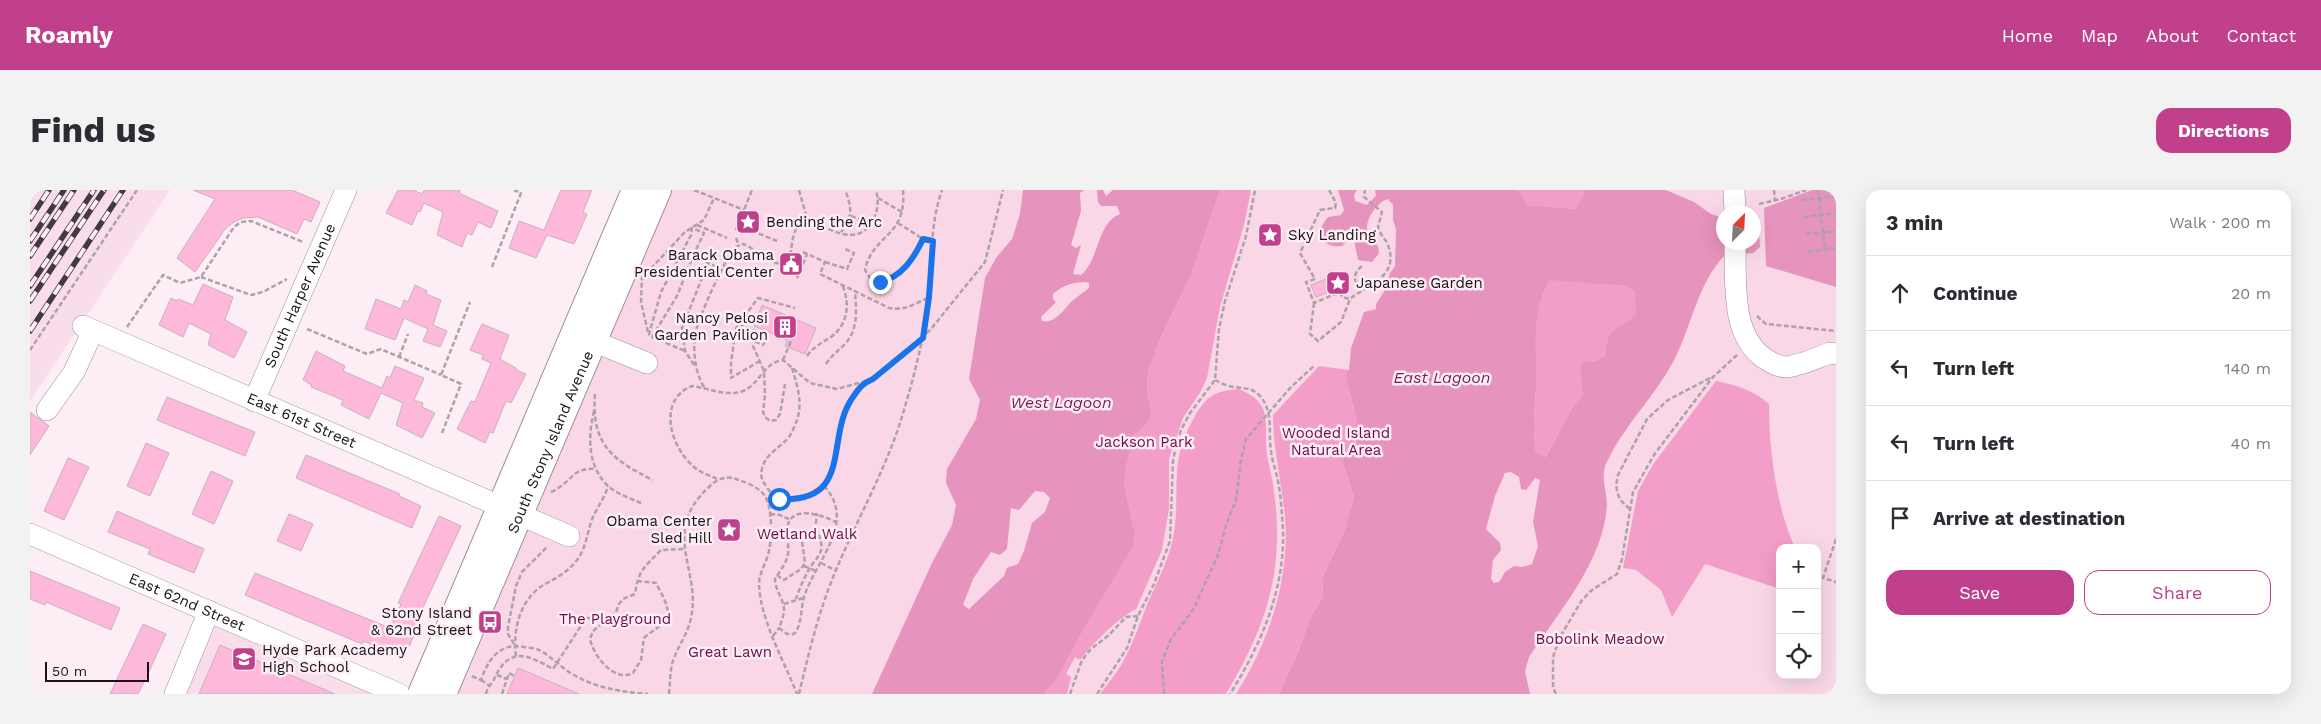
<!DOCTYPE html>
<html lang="en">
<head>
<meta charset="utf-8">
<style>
  :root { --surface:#fff; --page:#f2f2f3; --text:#2b2b33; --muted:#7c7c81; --line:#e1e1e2; --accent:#c0408b }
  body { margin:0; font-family:"Work Sans",sans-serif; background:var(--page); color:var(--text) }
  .controls { position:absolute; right:15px; bottom:15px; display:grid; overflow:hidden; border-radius:10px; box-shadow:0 5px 20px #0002 }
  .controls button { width:45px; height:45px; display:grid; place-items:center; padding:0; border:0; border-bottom:1px solid var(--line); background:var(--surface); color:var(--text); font:25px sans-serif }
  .compass { position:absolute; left:1686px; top:15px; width:45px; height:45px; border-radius:50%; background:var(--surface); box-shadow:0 5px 20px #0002; rotate:24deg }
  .scale { position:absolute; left:15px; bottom:12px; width:104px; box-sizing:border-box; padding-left:5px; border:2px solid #1a1317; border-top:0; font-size:14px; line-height:18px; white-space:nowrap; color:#1a1317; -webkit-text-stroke:4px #fdedf4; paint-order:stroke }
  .stop { position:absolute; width:15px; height:15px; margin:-11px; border:4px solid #1a73e8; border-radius:50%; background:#fff }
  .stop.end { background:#1a73e8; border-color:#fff; box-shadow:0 1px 5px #0008 }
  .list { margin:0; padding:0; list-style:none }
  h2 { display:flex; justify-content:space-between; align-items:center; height:65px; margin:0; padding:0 20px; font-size:21px }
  h2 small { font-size:16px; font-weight:400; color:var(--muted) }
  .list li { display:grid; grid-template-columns:32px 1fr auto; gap:15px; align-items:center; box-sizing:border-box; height:75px; padding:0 20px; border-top:1px solid var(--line) }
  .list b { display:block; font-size:19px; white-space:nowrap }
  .list em { font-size:16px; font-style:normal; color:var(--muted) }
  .actions { display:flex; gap:10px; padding:15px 20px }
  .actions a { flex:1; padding:11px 0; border:1px solid var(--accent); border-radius:15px; text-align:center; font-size:18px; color:var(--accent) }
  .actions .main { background:var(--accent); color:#fff }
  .icon { flex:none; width:28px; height:28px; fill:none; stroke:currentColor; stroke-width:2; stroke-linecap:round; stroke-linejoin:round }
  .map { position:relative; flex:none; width:1806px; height:504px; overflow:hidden; border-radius:15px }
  header { display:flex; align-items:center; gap:30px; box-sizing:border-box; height:70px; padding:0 25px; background:var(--accent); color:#fff }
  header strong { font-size:24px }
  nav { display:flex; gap:28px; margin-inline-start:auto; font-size:18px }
  .intro { display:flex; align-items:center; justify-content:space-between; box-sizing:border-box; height:120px; padding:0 30px }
  h1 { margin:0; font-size:35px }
  .button { padding:12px 22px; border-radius:15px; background:var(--accent); color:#fff; font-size:18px; font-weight:700 }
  main { display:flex; gap:30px; padding:0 30px }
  aside { flex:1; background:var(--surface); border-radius:15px; box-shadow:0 5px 20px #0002 }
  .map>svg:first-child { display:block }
</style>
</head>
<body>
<header>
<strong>Roamly</strong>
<nav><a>Home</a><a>Map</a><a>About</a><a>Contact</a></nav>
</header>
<div class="intro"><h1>Find us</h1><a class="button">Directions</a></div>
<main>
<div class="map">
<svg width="1806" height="504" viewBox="0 0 1806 504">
  <rect width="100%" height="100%" fill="#fdedf4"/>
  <g fill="#f9ddea">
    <polygon points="0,0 140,0 0,211"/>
    <polygon points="181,435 342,504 152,504"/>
  </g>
  <path fill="#f9d7e7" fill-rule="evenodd" d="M641,0H1806V504H421L425,494L435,489L462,422L461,414L514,298ZM1694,22H1724V52H1694ZM1750,358H1787V485H1750Z"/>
  <g fill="#f29ec9">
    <path d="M1190,0H1221L1214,35L1190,117L1177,188L1171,201L1153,228L1139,269V319L1132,360L1106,419C1089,427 1061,455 1050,470L1045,467L1036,484L1041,487L1037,504H1014L1027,488L1054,437L1103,357L1105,344L1094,293L1096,278L1105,244L1115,236L1122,226L1117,200L1118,182L1130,149L1161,85Z"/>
    <polygon points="1488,0 1554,0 1556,3 1545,19 1498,15"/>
    <path d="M1519,89L1596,96L1606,101V124C1586,143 1577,133 1575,166L1550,180L1553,206L1542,218L1516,267L1506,262C1502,240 1505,219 1506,196C1507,158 1501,125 1519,89Z"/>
    <path d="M1289,176L1319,180L1315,185C1318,200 1332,240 1327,252C1323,259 1315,262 1312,270L1324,307L1314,342L1292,388L1293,407L1280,428L1268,462L1249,504H1206C1239,452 1260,389 1255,327C1252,293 1243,260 1243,225Z"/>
    <path d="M1686,191C1705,195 1724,200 1739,214C1739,259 1746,316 1765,358H1750V399L1675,374L1642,427L1631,400L1606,380L1593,378L1608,301L1624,273Z"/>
    <path d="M1209,199C1245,214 1233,232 1237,265C1239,277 1243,290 1244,302C1255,381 1236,437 1196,504H1070C1078,493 1088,482 1094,470C1104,451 1111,430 1119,410C1127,392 1137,373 1142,353C1153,306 1136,275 1164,228C1176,206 1184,201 1209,199Z"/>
  </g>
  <g fill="#e693be" fill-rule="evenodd">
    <path d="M993,0H1054L1050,3L1051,21L1041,55L1046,58L1051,55L1043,84L1051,85C1070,69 1066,34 1090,24L1087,16H1071L1068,12L1067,0H1073L1076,6L1083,0H1190L1161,85L1130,149L1118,182L1117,200L1122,226L1115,236L1105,244L1096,278L1094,293L1105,344L1103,357L1054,438L1027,488L1014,504H842L902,373L922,335L926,315L916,293L917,279L946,229L950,210L939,189L955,88L966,68L982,49L990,24ZM1055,92L1059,93V98C1053,103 1046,107 1040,113C1034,120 1024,134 1012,131L1011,127L1026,112L1023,109V104C1032,96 1042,92 1055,92ZM1005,301L1014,302L1020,308L1015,322L1002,333L994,361L988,374L977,378L974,386L939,419L933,415L943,389L961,362L970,365L977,359L981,318L989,320Z"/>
    <path d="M1308,0H1327L1324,5L1325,11L1337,15L1346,6L1345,0H1488L1498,15L1545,19L1555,4L1554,0H1636L1664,12L1681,24L1693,28L1694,52H1724V26H1728L1730,57L1723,63L1695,65C1667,94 1662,136 1644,170C1625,207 1594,235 1577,272C1570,285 1576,299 1577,313C1577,321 1575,332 1573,339C1562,384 1524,429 1499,467L1495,481L1500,504H1249L1268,462L1280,428L1293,407L1292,388L1314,342L1324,307L1312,270C1315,262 1323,259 1327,252C1332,240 1318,199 1315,185L1319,180L1321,158L1334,122L1346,119V114L1357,97L1360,83L1365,76L1366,39L1363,30V15L1358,9C1348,11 1333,32 1338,42C1342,51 1349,52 1349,63L1342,72L1328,70L1324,50L1321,47L1312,56C1290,58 1284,43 1298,27L1311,25L1314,20ZM1519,90L1596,96L1605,101L1606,124C1586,143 1577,133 1575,166L1564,172L1554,171L1550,180L1553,206L1542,218L1516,267L1506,262C1502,240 1505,219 1506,197C1507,158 1501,125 1519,90ZM1481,282L1489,287L1491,299L1496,300L1505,288L1510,290L1503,332L1508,356L1502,374L1492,377L1484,376L1475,382L1469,392L1464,393L1461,389L1463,370L1471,360L1470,353L1456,339L1465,306L1475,283Z"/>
    <polygon points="1782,0 1806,0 1806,97 1736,76 1734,18"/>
  </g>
  <g fill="#fdb8da" stroke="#c6b3bc">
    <polygon points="163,0 262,0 290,12 281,32 274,29 267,44 228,27 213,28 204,32 196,38 165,82 147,68 185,9"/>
    <polygon points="368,0 383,0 392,4 394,0 430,0 429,3 431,4 468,21 461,38 448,32 442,45 437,43 432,57 407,45 413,22 394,13 390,22 388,21 382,35 356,23"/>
    <polygon points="531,0 562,0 553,22 557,24 544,54 517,45 506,68 479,58 489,31 514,40"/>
    <polygon points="1301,87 1307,99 1286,107 1281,95"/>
    <polygon points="173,94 203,107 195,130 217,142 204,168 178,155 181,144 159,133 153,147 129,135 141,108 147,111 148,109 163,115"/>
    <polygon points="385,95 397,101 396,104 411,110 403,135 417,141 410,157 393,151 398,139 374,128 365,150 335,139 346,109 371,119 374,110 378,112"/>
    <polygon points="732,115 786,138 775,164 755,156 757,150 724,136"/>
    <polygon points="452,134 479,145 470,169 486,178 486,180 496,184 481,213 476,211 463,243 460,242 455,253 427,239 441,211 445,212 461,173 452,169 453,165 440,160"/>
    <polygon points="286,161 315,176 313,181 352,198 357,186 360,188 365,176 394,188 384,210 393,213 392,217 405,223 392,248 366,235 373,213 351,203 339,229 311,215 313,210 281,197 282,195 273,190"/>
    <polygon points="137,207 225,242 215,266 127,230"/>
    <polygon points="0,222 19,236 0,265"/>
    <polygon points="116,253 139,263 120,306 97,296"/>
    <polygon points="276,265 370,304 369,306 391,316 382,338 266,288"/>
    <polygon points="38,268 59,277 34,330 14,321"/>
    <polygon points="181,281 203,291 184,334 162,324"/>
    <polygon points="87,321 174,359 164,383 118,364 120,359 78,342"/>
    <polygon points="259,324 283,334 271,361 247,351"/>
    <polygon points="409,326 431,336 390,424 393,425 374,468 333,451 332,454 215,405 225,383 360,438 371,414 368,413"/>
    <polygon points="0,381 90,418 81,440 16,412 15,415 0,409"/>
    <polygon points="113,434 136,444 116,488 108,504 80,504"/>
    <polygon points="190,455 305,504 169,504"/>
    <polygon points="488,478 549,504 477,504"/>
  </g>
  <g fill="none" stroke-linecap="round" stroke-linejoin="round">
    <defs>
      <g id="minor">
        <polyline points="1704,0 1705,22"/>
        <path d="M1705,52C1706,91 1700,148 1737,170C1742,173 1750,177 1756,177C1770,176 1786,168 1800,163L1806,164"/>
        <path id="s1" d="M53,136L539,346"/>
        <polyline points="548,145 617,173"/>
        <path id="s2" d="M224,211L316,0"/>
        <polyline points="17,220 44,182 63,141"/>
        <path id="s3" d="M0,344L369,504"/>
        <polyline points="145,504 179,421"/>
      </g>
      <g id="major">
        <polyline points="391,504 605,0"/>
        <path id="s4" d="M413,504L628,0"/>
      </g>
    </defs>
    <use href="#minor" stroke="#a08d96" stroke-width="22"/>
    <use href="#major" stroke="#a08d96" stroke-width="28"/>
    <g stroke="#aea2a8" stroke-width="2.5" stroke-dasharray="5 2.5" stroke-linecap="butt">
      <polyline points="664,0 714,20"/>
      <path d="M769,0L776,25C795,39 829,59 843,30C848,20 849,12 846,0"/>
      <path d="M873,0C877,48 843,43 835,80L840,88L850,92C872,87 884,68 893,49L903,51"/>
      <path d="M1299,0L1306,13L1305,18L1290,20L1270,63L1285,89L1276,92L1284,113L1310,102L1312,107L1320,109C1337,95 1368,87 1359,58C1357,50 1350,45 1348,37L1352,22L1334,7L1335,0"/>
      <polyline points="1744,0 1745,11"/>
      <polyline points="1788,0 1795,60"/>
      <polyline points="848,8 872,22"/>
      <polyline points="1772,10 1806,6"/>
      <polyline points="1729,14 1751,9 1776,0"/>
      <polyline points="821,26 831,30"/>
      <polyline points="1774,27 1806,23"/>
      <polyline points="868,33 893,49"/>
      <polyline points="667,35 697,48"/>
      <polyline points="708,35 747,51"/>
      <polyline points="706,40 722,0"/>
      <path d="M811,42C823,28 822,17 815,0"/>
      <polyline points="1776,44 1806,41"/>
      <polyline points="706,48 709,56"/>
      <path d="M773,62L795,72L790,84L859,118C875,121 885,114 899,107"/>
      <polyline points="1778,62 1806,58"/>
      <polyline points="663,66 674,43 662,38 661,45 631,102 619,144 622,147 647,106 663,66 685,76"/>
      <polyline points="760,71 767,76"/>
      <polyline points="795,72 817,79 824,63 813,58"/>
      <path d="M1332,76C1322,84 1323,92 1332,99"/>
      <polyline points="462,77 491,3 484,0"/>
      <polyline points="171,87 221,105 233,102 257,89"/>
      <polyline points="767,88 777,64"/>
      <polyline points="1284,113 1280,144 1288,151 1311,132 1320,109"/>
      <polyline points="1727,126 1736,134 1806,141"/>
      <polyline points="709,134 738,146 733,155 725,151"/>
      <polyline points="97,137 133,85 150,93 171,87 204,37 211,32 221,31 273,52"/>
      <polyline points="277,139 337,164 351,159 411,185"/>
      <polyline points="618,142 611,112 612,88 655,42 674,30 684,8"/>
      <polyline points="730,142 723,156 734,181 735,204 733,222 735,227 740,231 746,230 750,224 755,194"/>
      <polyline points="622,147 655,161"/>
      <polyline points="0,160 107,0"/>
      <path d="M777,166C784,156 792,153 801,147C819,133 820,113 812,94"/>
      <polyline points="369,167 378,144"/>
      <polyline points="753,170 761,151"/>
      <polyline points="730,171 701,188 701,173 706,138 728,108 765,118"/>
      <path d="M796,174C802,165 808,161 815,154C829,139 826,119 825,100"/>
      <polyline points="664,175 655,161 652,138 678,73"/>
      <path d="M762,178C767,195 773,212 767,230C765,235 762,243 759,247C750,258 735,264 732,279C730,286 732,290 736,296C746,313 766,313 783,304C814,286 803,248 815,219C818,210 827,202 832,194"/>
      <path d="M1185,190C1189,192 1194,195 1199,196C1210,199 1221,196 1230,206C1244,222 1238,242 1241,261C1242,271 1246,281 1248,291C1251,306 1252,324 1253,340C1255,399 1231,455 1200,504"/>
      <path d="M674,197C665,182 663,163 665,145C667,131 696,65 706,57C707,56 711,55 713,54C726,58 746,82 760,71C762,52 762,39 776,25"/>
      <path d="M565,204C561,254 582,270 623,290"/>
      <path d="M564,221C558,246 557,276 578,296C587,304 602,309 613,314"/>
      <polyline points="412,243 431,194 411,185 440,112"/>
      <path d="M687,289C679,285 669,282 663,276C640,256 627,210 662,196C679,198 696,207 713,201C730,194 733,173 753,170L780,193L807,199L843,189L874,165L901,139L955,72L973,0"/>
      <path d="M794,296C827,331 787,370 775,404C770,417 773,434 764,444H757L749,438C751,433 753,427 754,422C755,410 745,401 745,389C750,381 756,374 758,364C759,356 757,348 757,340C759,313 792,325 806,332"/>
      <path d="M521,302C542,293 541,277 566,279"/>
      <path d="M1600,319C1588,310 1584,301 1588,285L1617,229L1638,210L1680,188"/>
      <polyline points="740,324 750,325 761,330"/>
      <polyline points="785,341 787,323"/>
      <polyline points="1806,349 1793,388 1806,392"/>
      <polyline points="791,373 805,380"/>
      <polyline points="774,376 786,381"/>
      <path d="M747,385L754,390L771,379L775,373L772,351L778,341H787C795,359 792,362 781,376C775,386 770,397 766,409"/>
      <path d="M607,391L626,393C631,404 645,423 633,433C627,439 620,442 614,448L611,470L603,483C584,493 563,465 560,449L563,441L586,422L589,414L593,409L605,404C608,380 615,377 631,360L654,359"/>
      <polyline points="754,414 773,408"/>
      <polyline points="743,446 749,438"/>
      <polyline points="484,454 478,444 478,437 486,396 492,382 518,356"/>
      <path d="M486,466C482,439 491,406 517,393C528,387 539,381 547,370C557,357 557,341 563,327C568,316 575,307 578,296"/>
      <polyline points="467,485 477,489"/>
      <path d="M442,486L451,490C458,470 469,452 494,457C499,458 505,458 509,460C521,466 531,478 544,485C566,498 592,502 618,504"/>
      <polyline points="451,490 460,496"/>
      <path d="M456,504C457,497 463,493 465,487C480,456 498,465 523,479L556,428H563L573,433"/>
      <polyline points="472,504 479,483 484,486"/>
      <path d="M639,504C640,494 640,484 642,474C646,459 656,447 660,432C674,381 628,344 679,297C686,290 695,285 706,289C715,292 729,297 735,306C743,318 742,352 738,365C735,375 729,384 729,394C730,429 754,471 767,504"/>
      <path d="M769,504C779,462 789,420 806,380C828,327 858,276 874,220C885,183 895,144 899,105C902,70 900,34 912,0"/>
      <polyline points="1040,504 1052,470 1061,459 1079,445 1096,427 1108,426"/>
      <polyline points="1067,504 1097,458 1108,426 1124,394 1140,351 1143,271 1146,256 1151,240 1160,223 1185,190 1189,139 1195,111 1216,46 1225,0"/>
      <polyline points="1134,504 1132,471 1141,449 1163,420 1188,365 1196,335 1206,310 1211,269 1216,249 1261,197 1284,176"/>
      <polyline points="1526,504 1523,497 1523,467 1530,447 1552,410 1562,400 1587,384 1592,369 1603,302 1624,265 1682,188 1708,164"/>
    </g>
    <use href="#minor" stroke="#fff" stroke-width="21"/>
    <use href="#major" stroke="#fff" stroke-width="26"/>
    <defs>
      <g id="rail">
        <polyline points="0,29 19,0"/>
        <polyline points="0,51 34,0"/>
        <polyline points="0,66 44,0"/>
        <polyline points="0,96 64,0"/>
        <polyline points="0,111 74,0"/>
        <polyline points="0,141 93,0"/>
      </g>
    </defs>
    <use href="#rail" stroke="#423a3e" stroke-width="5.5"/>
    <use href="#rail" stroke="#fdedf4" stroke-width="4" stroke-dasharray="11" stroke-linecap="butt"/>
  </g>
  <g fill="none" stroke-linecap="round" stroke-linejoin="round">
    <path stroke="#1a73e8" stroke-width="6" d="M749,309C825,313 794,247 823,207C829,198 833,193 843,189L893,148L899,107L903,51L893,49C884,68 872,87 850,92"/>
  </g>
  <defs>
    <symbol id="sight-square" viewBox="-11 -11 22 22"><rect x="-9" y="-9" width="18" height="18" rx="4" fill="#c0408b" stroke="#fdedf4"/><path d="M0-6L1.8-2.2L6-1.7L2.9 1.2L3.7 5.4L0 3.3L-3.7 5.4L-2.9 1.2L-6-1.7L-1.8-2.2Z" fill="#fff"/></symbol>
    <symbol id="civic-square" viewBox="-11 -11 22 22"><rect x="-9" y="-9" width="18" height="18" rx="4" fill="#c0408b" stroke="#fdedf4"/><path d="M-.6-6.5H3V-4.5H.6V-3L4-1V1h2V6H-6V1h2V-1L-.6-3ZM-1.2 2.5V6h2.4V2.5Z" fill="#fff"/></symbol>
    <symbol id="building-square" viewBox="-11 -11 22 22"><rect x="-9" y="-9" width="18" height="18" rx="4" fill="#c0408b" stroke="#fdedf4"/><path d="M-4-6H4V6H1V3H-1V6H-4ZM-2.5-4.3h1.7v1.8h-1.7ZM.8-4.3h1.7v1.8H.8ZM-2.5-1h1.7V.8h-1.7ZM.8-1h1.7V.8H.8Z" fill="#fff"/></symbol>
    <symbol id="bus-square" viewBox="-11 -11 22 22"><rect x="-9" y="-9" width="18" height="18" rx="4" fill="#c0408b" stroke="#fdedf4"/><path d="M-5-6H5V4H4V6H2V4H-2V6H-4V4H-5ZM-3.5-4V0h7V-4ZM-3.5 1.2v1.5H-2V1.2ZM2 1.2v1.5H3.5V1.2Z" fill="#fff"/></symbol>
    <symbol id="school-square" viewBox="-11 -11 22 22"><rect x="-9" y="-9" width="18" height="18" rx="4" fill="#c0408b" stroke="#fdedf4"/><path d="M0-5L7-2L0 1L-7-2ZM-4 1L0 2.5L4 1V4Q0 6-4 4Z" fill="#fff"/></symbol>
  </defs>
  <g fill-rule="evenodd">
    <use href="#sight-square" x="704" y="18" width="28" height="28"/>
    <use href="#sight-square" x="1226" y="31" width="28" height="28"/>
    <use href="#civic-square" x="747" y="60" width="28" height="28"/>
    <use href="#sight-square" x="1294" y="79" width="28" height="28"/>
    <use href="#building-square" x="741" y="123" width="28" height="28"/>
    <use href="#sight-square" x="685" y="326" width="28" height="28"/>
    <use href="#bus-square" x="446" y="418" width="28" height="28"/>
    <use href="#school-square" x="200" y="455" width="28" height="28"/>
  </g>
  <g text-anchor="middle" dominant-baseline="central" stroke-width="5" stroke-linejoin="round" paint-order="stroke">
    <g font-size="15" fill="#1a1317" stroke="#fdedf4" text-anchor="start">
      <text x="736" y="32">Bending the Arc</text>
      <text x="1258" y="45">Sky Landing</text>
      <text x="744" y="65" text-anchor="end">Barack Obama<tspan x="744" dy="17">Presidential Center</tspan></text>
      <text x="1326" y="93">Japanese Garden</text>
      <text x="738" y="128" text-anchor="end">Nancy Pelosi<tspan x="738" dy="17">Garden Pavilion</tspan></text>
      <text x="682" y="331" text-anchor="end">Obama Center<tspan x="682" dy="17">Sled Hill</tspan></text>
      <text x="442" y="423" text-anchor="end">Stony Island<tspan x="442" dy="17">&amp; 62nd Street</tspan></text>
      <text x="232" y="460">Hyde Park Academy<tspan x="232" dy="17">High School</tspan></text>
    </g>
    <g font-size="15" fill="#1a1317" stroke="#fdedf4">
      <text stroke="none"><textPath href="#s2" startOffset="115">South Harper Avenue</textPath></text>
      <text stroke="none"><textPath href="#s1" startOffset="238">East 61st Street</textPath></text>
      <text stroke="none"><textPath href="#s4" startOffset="274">South Stony Island Avenue</textPath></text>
      <text stroke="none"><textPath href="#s3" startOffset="171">East 62nd Street</textPath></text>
    </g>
    <g font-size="15" fill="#6e0a4b" stroke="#fdedf4">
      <text x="1306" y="243">Wooded Island<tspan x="1306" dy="17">Natural Area</tspan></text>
      <text x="1114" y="252">Jackson Park</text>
      <text x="777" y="344">Wetland Walk</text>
      <text x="585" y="429">The Playground</text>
      <text x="1570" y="449">Bobolink Meadow</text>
      <text x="700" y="462">Great Lawn</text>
    </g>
    <g font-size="16" font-style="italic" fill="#7a1a55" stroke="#fdedf4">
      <text x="1412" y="187">East Lagoon</text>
      <text x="1031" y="212">West Lagoon</text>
    </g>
  </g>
</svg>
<div class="controls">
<button>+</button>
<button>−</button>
<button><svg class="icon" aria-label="locate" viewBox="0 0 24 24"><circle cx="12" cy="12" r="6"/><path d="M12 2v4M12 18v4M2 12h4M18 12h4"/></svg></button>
</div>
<svg class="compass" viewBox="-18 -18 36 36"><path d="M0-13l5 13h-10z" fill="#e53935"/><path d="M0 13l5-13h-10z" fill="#7c7c81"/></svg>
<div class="scale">50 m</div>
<div class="stop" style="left:749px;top:309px"></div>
<div class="stop end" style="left:850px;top:92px"></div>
</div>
<aside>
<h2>3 min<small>Walk · 200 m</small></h2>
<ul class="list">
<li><svg class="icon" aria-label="ahead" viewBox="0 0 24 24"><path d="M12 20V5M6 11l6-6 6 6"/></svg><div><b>Continue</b></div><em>20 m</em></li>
<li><svg class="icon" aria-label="left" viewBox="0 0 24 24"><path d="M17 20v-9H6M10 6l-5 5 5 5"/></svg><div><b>Turn left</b></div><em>140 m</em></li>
<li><svg class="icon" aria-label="left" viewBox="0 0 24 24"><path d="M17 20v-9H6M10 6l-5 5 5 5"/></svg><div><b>Turn left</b></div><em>40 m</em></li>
<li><svg class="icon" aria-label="arrive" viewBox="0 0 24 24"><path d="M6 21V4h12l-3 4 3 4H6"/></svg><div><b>Arrive at destination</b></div></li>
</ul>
<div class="actions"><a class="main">Save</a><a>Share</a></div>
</aside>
</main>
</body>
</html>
